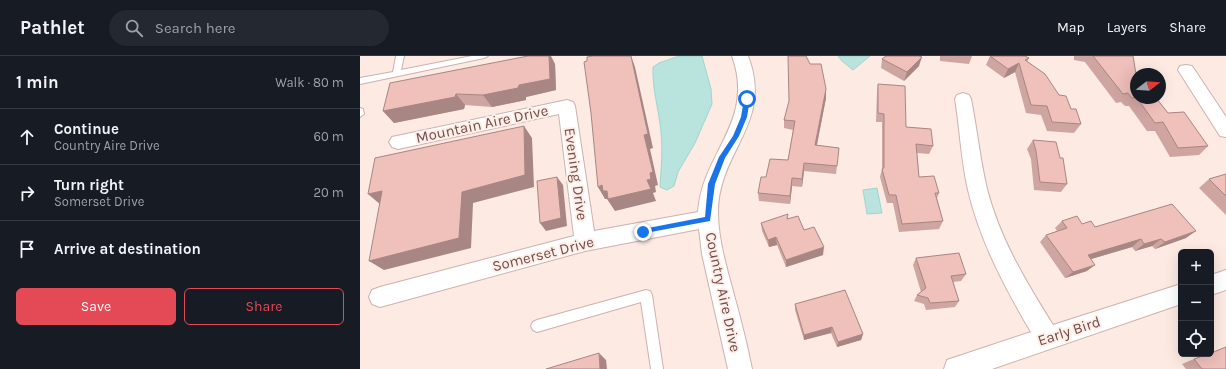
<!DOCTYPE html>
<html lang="en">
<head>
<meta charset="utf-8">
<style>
  :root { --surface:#171b24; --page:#242831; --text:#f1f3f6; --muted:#9ea1a6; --line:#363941; --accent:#e44a56 }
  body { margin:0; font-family:Karla,sans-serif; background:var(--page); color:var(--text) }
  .controls { position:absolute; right:12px; bottom:12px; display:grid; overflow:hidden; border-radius:6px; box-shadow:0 4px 16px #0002 }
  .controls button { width:36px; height:36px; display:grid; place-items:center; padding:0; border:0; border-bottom:1px solid var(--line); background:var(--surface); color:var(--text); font:20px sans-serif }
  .compass { position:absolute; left:770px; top:12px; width:36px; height:36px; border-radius:50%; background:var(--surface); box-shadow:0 4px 16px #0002; rotate:73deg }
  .stop { position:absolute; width:12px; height:12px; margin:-9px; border:3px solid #1a73e8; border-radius:50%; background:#fff }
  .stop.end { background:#1a73e8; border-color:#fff; box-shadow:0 1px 4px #0008 }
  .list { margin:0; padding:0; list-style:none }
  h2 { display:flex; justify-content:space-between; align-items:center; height:52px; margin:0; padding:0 16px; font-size:17px }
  h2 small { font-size:13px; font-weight:400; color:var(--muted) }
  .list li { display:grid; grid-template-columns:26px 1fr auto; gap:12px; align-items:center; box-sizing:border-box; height:56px; padding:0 16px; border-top:1px solid var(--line) }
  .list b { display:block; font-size:15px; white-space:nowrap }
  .list p { margin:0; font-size:13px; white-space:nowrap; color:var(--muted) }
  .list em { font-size:13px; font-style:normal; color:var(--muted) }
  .actions { display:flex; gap:8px; padding:12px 16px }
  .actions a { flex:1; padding:9px 0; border:1px solid var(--accent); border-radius:6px; text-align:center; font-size:14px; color:var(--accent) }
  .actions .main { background:var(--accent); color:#fff }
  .icon { flex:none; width:22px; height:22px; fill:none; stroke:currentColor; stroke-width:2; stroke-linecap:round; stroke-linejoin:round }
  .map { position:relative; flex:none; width:866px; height:313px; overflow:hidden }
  header { display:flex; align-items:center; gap:24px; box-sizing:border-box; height:56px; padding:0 20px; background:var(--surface); border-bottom:1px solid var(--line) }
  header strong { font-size:19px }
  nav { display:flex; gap:22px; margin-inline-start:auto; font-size:14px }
  .search { width:280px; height:36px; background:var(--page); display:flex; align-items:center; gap:10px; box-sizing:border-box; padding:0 14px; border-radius:22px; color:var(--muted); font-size:15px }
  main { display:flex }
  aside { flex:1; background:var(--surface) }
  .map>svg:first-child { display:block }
</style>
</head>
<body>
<header>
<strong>Pathlet</strong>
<div class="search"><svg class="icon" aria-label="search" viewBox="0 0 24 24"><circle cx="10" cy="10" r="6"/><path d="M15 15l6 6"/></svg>Search here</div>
<nav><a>Map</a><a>Layers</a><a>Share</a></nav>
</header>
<main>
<aside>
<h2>1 min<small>Walk · 80 m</small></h2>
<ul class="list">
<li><svg class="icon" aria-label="ahead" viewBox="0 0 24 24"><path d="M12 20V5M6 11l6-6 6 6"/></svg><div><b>Continue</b><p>Country Aire Drive</p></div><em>60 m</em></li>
<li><svg class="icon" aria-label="right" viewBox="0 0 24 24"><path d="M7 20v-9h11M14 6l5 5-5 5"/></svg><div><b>Turn right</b><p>Somerset Drive</p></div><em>20 m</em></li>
<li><svg class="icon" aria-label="arrive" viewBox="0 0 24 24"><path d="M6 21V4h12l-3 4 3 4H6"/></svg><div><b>Arrive at destination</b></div></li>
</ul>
<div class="actions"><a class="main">Save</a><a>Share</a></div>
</aside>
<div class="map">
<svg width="866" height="313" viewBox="0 0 866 313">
  <rect width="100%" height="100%" fill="#fceae3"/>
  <g fill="#b8e4dd" stroke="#9ed6ce">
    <path d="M319,0H342L351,33L352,48L335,87L318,116L314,130L307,134L300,131C301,113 303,94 301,76C299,54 292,33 293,11L299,7Z"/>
    <polygon points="478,0 510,0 493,14 482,5"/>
    <polygon points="517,132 522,157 507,158 503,134"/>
  </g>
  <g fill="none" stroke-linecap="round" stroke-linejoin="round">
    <defs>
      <g id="service">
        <polygon points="36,0 44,0 41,14 112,0 128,0 124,2 0,28 0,22 33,16"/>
        <polygon points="0,52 3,53 4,58 0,61"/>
        <polygon points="286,234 290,235 292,239 303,313 291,313 281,246 177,276 173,274 171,270 173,266 177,264"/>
      </g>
      <g id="minor">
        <path d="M372,0H388C414,67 358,95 358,156C358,184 367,212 374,239C381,264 387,288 392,313H368L342,198L339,173L225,195L20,251L12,248L9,241L12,234L20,231L214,180L199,58L38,93L32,91L29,86L32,81L207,44L213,46L215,50L234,175L338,156C342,96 396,66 372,0Z"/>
        <polygon points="826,9 832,10 866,61 866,81 860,80 818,14 820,10"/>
        <path d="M603,37L609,39L611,43C617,73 620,103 627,133C640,183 666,226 693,269L821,228V248L632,313H584L587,304L671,276C645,232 620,185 608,134C601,104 600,73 595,43L597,39Z"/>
        <polygon points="866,214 866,234 851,239 851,219"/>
      </g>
    </defs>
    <use href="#service" stroke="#cfb1ac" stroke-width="2"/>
    <use href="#minor" stroke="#cfb1ac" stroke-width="2"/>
    <use href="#service" fill="#fff" fill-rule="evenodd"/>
    <use href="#minor" fill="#fff" fill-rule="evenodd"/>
  </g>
  <g fill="#cea5a1">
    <polygon points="580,0 612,0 609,8 580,5"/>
    <polygon points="630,0 669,2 667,6 699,39 711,53 721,68 714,77 687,75 681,59 666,57 655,16 644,22 626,9"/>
    <polygon points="714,0 773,0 776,18 776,42 796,42 808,57 848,90 839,99 810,101 795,75 787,75 769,50 765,50 761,46 756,47 725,6 714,4"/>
    <polygon points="522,3 559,10 544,25 521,12"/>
    <polygon points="195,8 196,34 166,41 166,44 132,51 105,49 104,53 34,67 23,55"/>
    <polygon points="450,8 466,33 466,42 457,89 479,92 476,118 444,115 442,131 432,130 430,148 399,145 398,137 406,121 428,104 433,74 424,72 424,64"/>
    <polygon points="518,28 546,71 573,90 569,98 557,97 559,121 579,137 577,142 583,165 579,173 539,176 533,147 527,147 520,121 522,113 522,66 516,66 517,37"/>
    <polygon points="673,84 707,128 701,136 674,134 671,103 667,93"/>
    <polygon points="866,118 866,159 839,132 849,123"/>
    <polygon points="428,163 444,174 463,199 426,211 417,189 409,191 402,175 401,167"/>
    <polygon points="702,165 722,168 735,171 826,182 795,193 792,190 775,195 772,191 731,203 727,215 705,222 680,186 686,179 697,175 695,172"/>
    <polygon points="556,202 606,218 601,225 593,226 599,245 595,251 566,254 564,248 554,245 557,239 561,236 553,209"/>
    <polygon points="435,248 503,278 501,284 477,291 471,277 444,284 435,254"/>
    <polygon points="834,303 866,313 826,313 822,308"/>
  </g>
  <g fill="#a88683">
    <polygon points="189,0 191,0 195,8 196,34 166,41 166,44 132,51 123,39 159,29"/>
    <polygon points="271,0 275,11 293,92 290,93 298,129 295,130 296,136 293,137 296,145 255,155 247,143 245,143 238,131 242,129 287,124 284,79"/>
    <polygon points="562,1 559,10 544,25 547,16"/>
    <polygon points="659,7 655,16 644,22 648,13"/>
    <polygon points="466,33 466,42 455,98 455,89"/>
    <polygon points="96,38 105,49 104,53 34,67 23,55"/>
    <polygon points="164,70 172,82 174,131 113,147 111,192 24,214 9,205 102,136"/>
    <polygon points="444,107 444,115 442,131 442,123"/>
    <polygon points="197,121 203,129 207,170 186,175 180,167"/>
    <polygon points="432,122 432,130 430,148 430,140"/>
    <polygon points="22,135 21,149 8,138"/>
    <polygon points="836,175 826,182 795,193 805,186"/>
    <polygon points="416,181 417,189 409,191 408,184"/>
    <polygon points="781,183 772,191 721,206 728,199"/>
    <polygon points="801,183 792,190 775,195 784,188"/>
    <polygon points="464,191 463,199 426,211 426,204"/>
    <polygon points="735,209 727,215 705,222 713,216"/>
    <polygon points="472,271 471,277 444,284 444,279"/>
    <polygon points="503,278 501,284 477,291 478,286"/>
    <polygon points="239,297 246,304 247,313 240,313"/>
  </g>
  <g fill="#f0c0bb" stroke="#a88683">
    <polygon points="168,0 189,0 190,23 159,29 158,32 123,39 96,38 95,41 23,55 30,27"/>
    <polygon points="233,0 271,0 288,78 284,79 293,116 290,117 291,123 287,124 291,133 248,143 247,135 243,135 242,129 238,131 231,57 224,6 227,5 227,1"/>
    <polygon points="428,0 446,0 450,8 461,8 466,33 455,89 479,92 477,110 444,107 442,123 432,122 430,140 398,137 401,121 406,121 410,103 428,104 435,65 424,64 429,45"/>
    <polygon points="526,0 559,0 562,1 547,16 522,3"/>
    <polygon points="630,0 665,0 669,2 665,4 685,18 699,39 706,40 711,53 716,53 721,68 692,66 687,50 671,49 659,7 648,13"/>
    <polygon points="733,0 773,0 776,18 776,41 772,42 768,37 763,38"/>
    <polygon points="518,28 545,30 546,71 571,73 573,90 556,88 559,121 574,120 579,137 575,137 583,165 542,168 536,139 529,139 522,113 524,112 524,58 518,57"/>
    <polygon points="777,42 796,42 808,57 824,56 848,90 818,92 803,66 795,67"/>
    <polygon points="164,70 165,119 102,136 99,182 9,205 22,135 8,138 15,102"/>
    <polygon points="673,84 696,86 700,102 703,102 707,128 680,126 676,95"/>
    <polygon points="866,118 866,140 849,123"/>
    <polygon points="197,121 201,162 180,167 177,125"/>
    <polygon points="812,148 836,175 805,186 801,183 784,188 781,183 728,199 735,209 713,216 686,179 707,172 702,165 717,160 722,168 731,165 735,171"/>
    <polygon points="428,158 427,163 438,160 444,174 454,171 464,191 426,204 416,181 408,184 401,167"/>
    <polygon points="599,197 606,218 591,220 599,245 570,247 568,242 557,239 566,232 556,202"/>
    <polygon points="485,234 503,278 478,286 472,271 444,279 435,248"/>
    <polygon points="866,291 866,313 842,313 834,303 848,298 851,298 851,297"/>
    <polygon points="239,297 240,313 186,313"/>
  </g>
  <polygon fill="#1a73e8" points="387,41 390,43 387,61 379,80 365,102 355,128 350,165 280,178 279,176 283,173 345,161 348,128 359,101 373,80 381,61 384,43"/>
  <g text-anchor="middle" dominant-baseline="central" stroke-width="4" stroke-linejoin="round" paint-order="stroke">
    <g font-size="15" fill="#734c49" stroke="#ffefe8">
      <text transform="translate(122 68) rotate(-12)">Mountain Aire Drive</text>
      <text transform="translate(216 118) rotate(82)">Evening Drive</text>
      <text transform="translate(183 198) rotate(-14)">Somerset Drive</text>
      <text transform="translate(363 236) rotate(78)">Country Aire Drive</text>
      <text transform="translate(709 275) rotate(-18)">Early Bird</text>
    </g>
  </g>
</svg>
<div class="controls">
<button>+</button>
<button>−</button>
<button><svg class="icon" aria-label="locate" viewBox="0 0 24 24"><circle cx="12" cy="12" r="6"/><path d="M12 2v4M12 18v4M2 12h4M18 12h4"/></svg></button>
</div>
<svg class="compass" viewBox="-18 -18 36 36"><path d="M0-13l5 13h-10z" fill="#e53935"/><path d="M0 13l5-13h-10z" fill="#9ea1a6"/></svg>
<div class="stop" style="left:387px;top:43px"></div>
<div class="stop end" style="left:283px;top:176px"></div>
</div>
</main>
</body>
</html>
